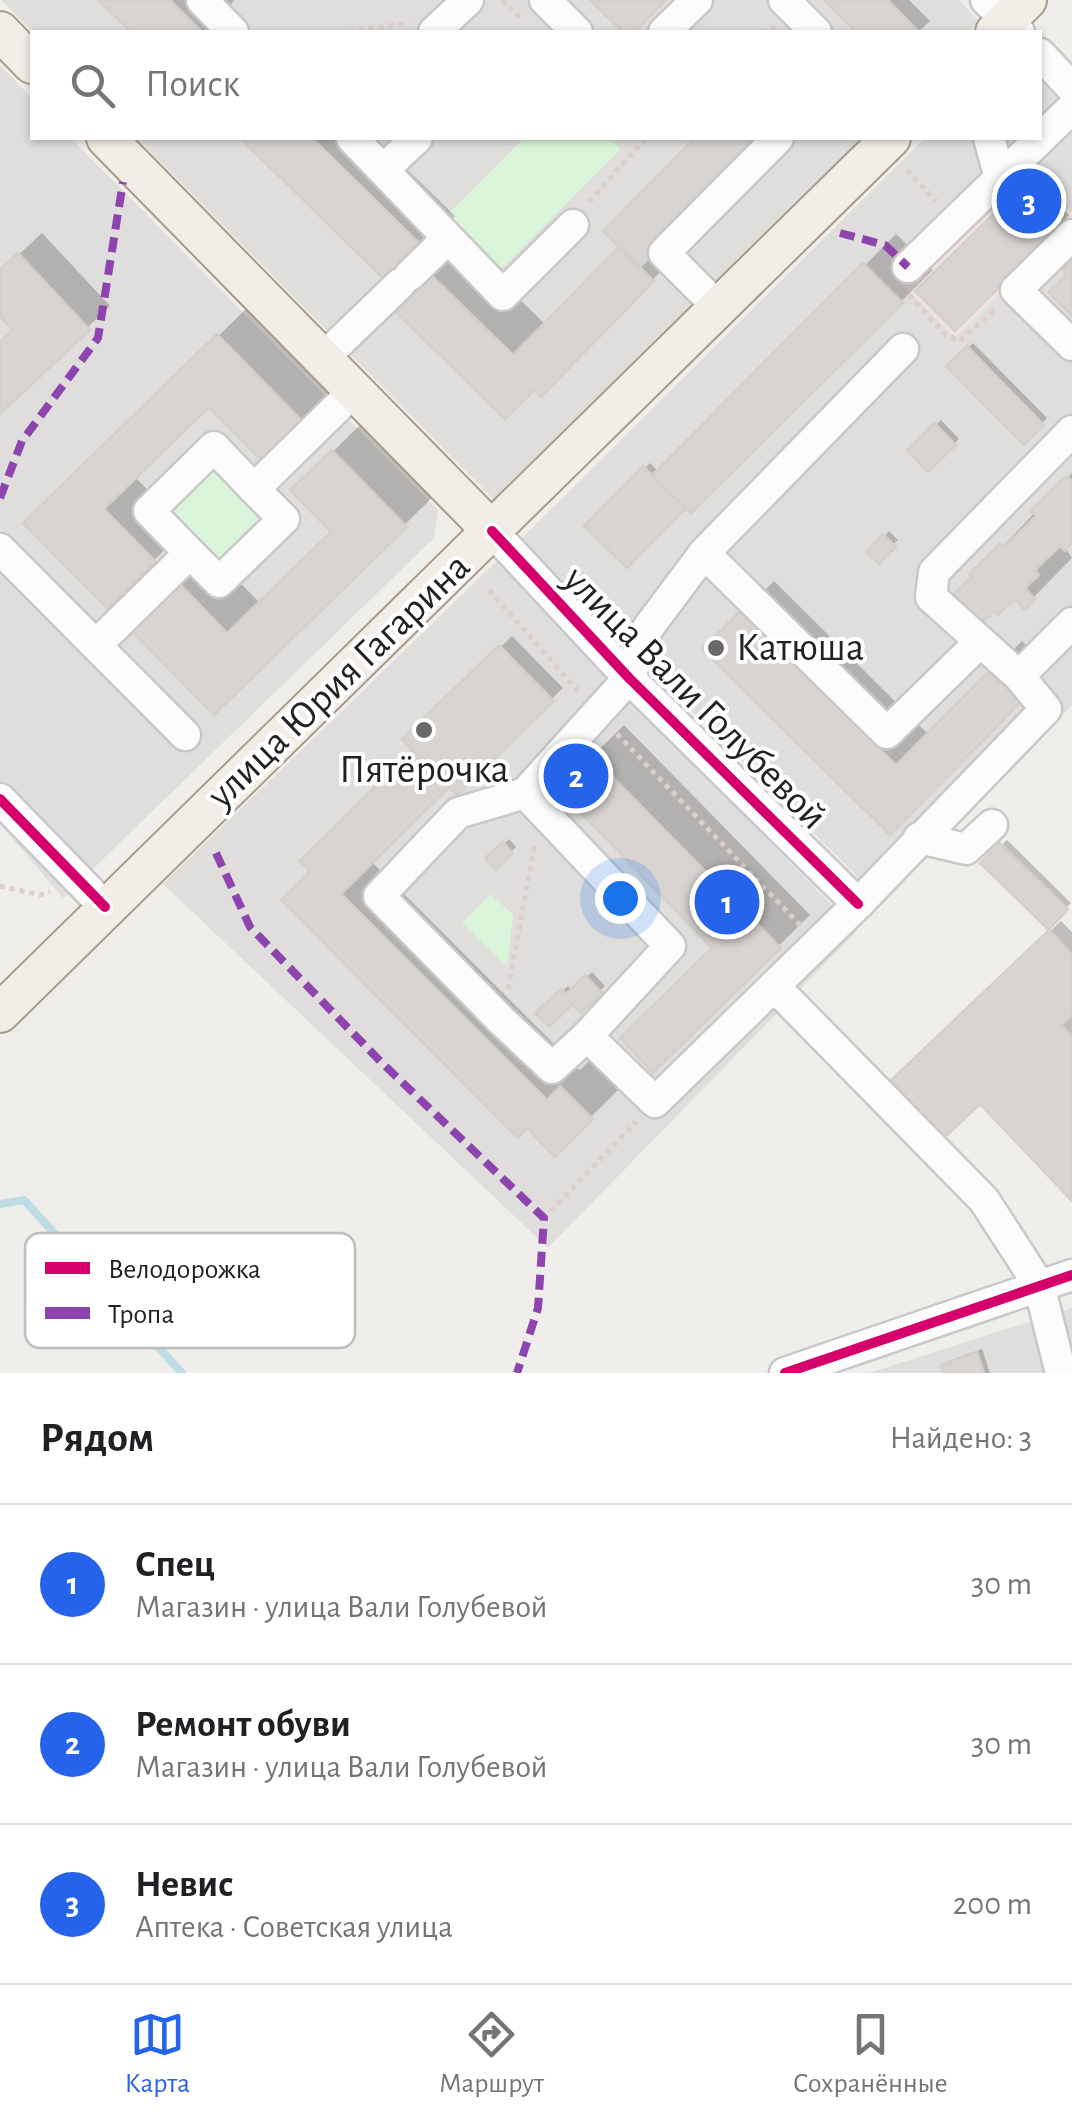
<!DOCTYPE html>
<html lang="ru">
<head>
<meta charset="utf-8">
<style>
  :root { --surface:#fff; --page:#f6f6f6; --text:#202124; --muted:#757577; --line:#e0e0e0; --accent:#2563eb }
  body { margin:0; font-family:"Alegreya Sans",sans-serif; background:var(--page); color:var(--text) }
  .you { position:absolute; left:620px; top:898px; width:35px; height:35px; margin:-25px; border:8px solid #fff; border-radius:50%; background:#1a73e8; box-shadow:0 0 0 15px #1a73e833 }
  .badge { display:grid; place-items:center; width:65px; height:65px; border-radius:50%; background:var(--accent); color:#fff; font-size:32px; font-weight:700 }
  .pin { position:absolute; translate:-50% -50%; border:5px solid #fff; box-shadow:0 2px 10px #0006 }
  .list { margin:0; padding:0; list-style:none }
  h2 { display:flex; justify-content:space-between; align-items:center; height:130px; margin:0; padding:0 40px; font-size:42px }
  h2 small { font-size:32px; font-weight:400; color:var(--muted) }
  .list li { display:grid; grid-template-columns:65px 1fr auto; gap:30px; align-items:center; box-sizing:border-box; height:160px; padding:0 40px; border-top:2px solid var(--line) }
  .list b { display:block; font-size:38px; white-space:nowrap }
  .list p { margin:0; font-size:32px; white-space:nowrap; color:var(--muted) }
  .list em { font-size:32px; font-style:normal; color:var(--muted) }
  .icon { flex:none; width:55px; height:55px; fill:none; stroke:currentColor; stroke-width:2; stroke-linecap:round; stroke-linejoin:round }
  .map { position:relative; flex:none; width:1072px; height:1373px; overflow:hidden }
  .search { position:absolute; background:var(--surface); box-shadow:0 2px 8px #0004; left:30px; right:30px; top:30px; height:110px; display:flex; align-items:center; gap:25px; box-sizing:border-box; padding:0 35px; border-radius:0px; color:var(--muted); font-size:38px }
  .sheet { height:610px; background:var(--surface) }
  nav { display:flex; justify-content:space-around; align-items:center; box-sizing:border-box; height:140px; border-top:2px solid var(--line); background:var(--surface); font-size:28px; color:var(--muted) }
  nav a { display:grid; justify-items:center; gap:5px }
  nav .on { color:var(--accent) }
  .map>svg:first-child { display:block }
</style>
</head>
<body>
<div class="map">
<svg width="1072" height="1373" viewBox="0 0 1072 1373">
  <rect width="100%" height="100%" fill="#f0eeeb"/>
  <g fill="#dfdedc">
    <polygon points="1,0 959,0 979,21 968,32 33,32"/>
    <polygon points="0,65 32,98 32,138 71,138 438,510 434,538 63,898 0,824"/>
    <polygon points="1040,80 1072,114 1072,705 880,900 521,539 925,138 1040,138"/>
    <polygon points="137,138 864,138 499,505"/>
    <polygon points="497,561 857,931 548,1248 163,884"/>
    <polygon points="1072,1308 1072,1373 869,1373"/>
  </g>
  <polygon fill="#f1e3e1" points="1016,155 1072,213 1072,223 955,338 894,276"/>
  <g fill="#daf5da">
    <polygon points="524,138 609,138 621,149 501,269 447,215"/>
    <polygon points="213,459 269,515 214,569 159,512"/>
    <polygon points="491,894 513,915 507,967 462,923"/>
  </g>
  <g fill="#0003">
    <polygon points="102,0 232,0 234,1 203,32 134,32"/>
    <polygon points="828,0 909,0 930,21 918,32 860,32"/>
    <polygon points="244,138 375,138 455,216 435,237 463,244 546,325 623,247 606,231 699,138 765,138 684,248 541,393 388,279"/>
    <polygon points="1034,178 1069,215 955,328 919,291"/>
    <polygon points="42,233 110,306 0,411 0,344 16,329 0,312 0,272"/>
    <polygon points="896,234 933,270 691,509 686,505 587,526 650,463 659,472"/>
    <polygon points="251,304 333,388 263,458 209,403 134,476 186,529 108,605 27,523"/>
    <polygon points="973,343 1047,418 1024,441 950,366"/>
    <polygon points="365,420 436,494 214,711 132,628 210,552 260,603 334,531 294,490"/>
    <polygon points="941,420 959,439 928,468 910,450"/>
    <polygon points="1072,473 1072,540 1065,547 1072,558 1025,606 1014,595 969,607 957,595"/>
    <polygon points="889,531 898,540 879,560 869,552"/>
    <polygon points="774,581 929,735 1022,641 1050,669 890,831 706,649"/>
    <polygon points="512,636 563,688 457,792 449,784 371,861 580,1070 593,1057 622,1086 555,1153 304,861 416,749 406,739"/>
    <polygon points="624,725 810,915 653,1069 716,947 560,788"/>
    <polygon points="509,839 516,847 496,866 489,858"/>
    <polygon points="1007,840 1071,903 1049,926 984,863"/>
    <polygon points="1061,921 1072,932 1072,1198 980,1101 891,1084"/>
    <polygon points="592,972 605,986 582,1009 573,1000 539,1013 568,986 572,991"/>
    <polygon points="982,1349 990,1373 946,1373 944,1366 948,1361"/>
  </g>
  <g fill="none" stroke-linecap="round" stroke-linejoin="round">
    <polyline stroke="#bfdbe3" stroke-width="8" points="0,1204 24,1200 182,1373"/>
  </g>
  <g fill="#d7d4d2" stroke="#d3d0cc" stroke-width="2.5">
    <polygon points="98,0 170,0 202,32 131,32"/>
    <polygon points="590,0 666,0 634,32 623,32"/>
    <polygon points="824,0 888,0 919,32 856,32"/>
    <polygon points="240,138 312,138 425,249 420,284 410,294 388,283"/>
    <polygon points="695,138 768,138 640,267 603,231"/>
    <polygon points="1021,187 1060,227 955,331 915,291"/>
    <polygon points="619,247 654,281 541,397 534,390 505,419 394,310 430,274 513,355"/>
    <polygon points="18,253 90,330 0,414 0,342 13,330 0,316 0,270"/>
    <polygon points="1072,261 1072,316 1049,292 1067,274 1063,270"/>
    <polygon points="863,263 903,303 691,513 652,475"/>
    <polygon points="217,334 303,422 263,462 209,407 104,509 156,562 108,609 23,523"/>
    <polygon points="967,346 1044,425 1024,445 946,366"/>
    <polygon points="934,423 956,445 928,472 907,450"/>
    <polygon points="332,450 407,527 214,715 129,628 177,581 227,633 331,532 290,490"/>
    <polygon points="643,466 686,508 627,568 584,526"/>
    <polygon points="1065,477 1072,480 1072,543 1065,551 1060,546 1035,570 1039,575 1025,588 1035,599 1025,610 1014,599 998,615 994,611 975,629 960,613 966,607 953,595 972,577 969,574 1000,543 1004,547 1036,516 1031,510"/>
    <polygon points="883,534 896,547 879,564 866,552"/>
    <polygon points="741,610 896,765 989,671 1021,702 890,835 702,649"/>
    <polygon points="499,645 554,701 457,795 402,739"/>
    <polygon points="412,750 449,787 341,894 547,1100 560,1086 593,1119 555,1157 527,1128 518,1138 281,900 310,871 300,861"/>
    <polygon points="591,755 781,948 653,1073 620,1038 712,948 557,788"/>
    <polygon points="503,842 513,853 496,870 485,858"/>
    <polygon points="1000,843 1068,909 1049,930 980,863"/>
    <polygon points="1049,930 1072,954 1072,1015 1061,1025 1072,1036 1072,1201 980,1104 941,1141 887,1084"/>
    <polygon points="585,975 602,993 581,1013 573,1004 549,1027 535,1013 561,989 566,994"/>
    <polygon points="977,1352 984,1373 943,1373 941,1365"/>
  </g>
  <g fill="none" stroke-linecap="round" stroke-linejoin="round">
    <defs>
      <g id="minor">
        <polyline points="202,0 233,32"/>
        <polyline points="545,0 577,32"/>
        <polyline points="784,0 816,32"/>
        <polyline points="986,0 1019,32"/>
        <polyline points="434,32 468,0"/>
        <polyline points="664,32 697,0"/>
        <polyline points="1040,54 1072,88"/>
        <polyline points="352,138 503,295 573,225"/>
        <polyline points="989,138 1000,178"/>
        <polyline points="384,169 417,138"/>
        <polyline points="1072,235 1016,290 1072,345"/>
        <polyline points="908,267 1072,108"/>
        <polyline points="410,275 447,239"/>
        <polyline points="719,308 664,253 778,138"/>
        <polyline points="903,349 704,553 648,628 629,678 525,793 670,946 587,1036 655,1102 858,904 1046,709 1019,676 1072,623"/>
        <polyline points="323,358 400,284"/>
        <polyline points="492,531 629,678 858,904"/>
        <polyline points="0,549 185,735"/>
        <polyline points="190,553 149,511 214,447 254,489"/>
        <polyline points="704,553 887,733 980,642"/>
        <polyline points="96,645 190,553 219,582 284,519 254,489 355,390"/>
        <polyline points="1019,676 931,597 934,572 1072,431"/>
        <polyline points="525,793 458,813 379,896 502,1021 552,1068 587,1036"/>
        <polyline points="0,799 105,907"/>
        <polyline points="919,838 966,849 992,825"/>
        <polyline points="774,986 984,1200 1039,1285 1061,1373"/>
        <polyline points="785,1373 1072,1275"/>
      </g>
      <g id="major">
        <polyline points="0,31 32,64"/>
        <polyline points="995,32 1027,0"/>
        <polyline points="106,138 492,531"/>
        <polyline points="0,1013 891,138"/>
      </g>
    </defs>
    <use href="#minor" stroke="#c9c8c7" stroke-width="35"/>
    <use href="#major" stroke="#a79c86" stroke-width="42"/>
    <g stroke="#dccecd" stroke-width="5" stroke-dasharray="5 5" stroke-linecap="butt">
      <polyline points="502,0 522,19"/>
      <polyline points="349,32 409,23"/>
      <polyline points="761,32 776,28"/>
      <polyline points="907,170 936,201"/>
      <polyline points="589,202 646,138"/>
      <polyline points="909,295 946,335 960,341 995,309"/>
      <polyline points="489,590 579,692"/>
      <polyline points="617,734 800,925"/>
      <polyline points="0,886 40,895 50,892"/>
      <polyline points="508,989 535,842"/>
      <polyline points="544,1218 636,1122"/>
    </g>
    <use href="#minor" stroke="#fdfcfc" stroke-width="30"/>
    <use href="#major" stroke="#f3ede7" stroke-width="38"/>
    <g stroke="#8e44ad" stroke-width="8" stroke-dasharray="15 8" stroke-linecap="butt">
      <polyline points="840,233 885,245 908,267"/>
      <polyline points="0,498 22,441 98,338 123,182"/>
      <polyline points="216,853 250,927 381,1062 544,1218 538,1308 517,1373"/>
    </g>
    <defs>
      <g id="cycleway">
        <polyline points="492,531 629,678 858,904"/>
        <polyline points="0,799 105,907"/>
        <polyline points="785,1373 1072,1275"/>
      </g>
    </defs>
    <use href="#cycleway" stroke="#fff" stroke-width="16"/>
    <use href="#cycleway" stroke="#d6006c" stroke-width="10"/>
  </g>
  <g fill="#6a6968" stroke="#fff" stroke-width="4">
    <circle cx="716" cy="648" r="10"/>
    <circle cx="424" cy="730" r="10"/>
  </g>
  <g text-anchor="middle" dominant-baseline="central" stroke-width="8" stroke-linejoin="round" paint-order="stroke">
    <g font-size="40" fill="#222" stroke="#fff" text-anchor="start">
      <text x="736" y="648">Катюша</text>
      <text x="424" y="770" text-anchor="middle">Пятёрочка</text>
    </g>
    <g font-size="40" fill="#222" stroke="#fff">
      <text transform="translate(339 681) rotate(-44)">улица Юрия Гагарина</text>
      <text transform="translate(695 698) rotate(45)">улица Вали Голубевой</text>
    </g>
  </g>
  <rect x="25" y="1233" width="330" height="115" rx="15" fill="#fff" stroke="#bdbdbd" stroke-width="2.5"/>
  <rect x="45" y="1262" width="45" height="12" fill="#d6006c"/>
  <rect x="45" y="1307" width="45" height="12" fill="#8e44ad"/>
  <g font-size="28" fill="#222">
    <text x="108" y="1278">Велодорожка</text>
    <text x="108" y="1323">Тропа</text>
  </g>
</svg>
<div class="you"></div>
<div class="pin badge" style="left:727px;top:902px">1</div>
<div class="pin badge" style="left:576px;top:776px">2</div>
<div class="pin badge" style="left:1029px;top:201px">3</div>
<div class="search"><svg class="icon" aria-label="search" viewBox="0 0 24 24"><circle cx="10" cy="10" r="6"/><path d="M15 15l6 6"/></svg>Поиск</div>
</div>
<section class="sheet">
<h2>Рядом<small>Найдено: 3</small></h2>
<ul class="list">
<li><span class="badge">1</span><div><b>Спец</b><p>Магазин · улица Вали Голубевой</p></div><em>30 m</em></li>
<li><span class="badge">2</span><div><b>Ремонт обуви</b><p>Магазин · улица Вали Голубевой</p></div><em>30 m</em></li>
<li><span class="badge">3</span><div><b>Невис</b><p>Аптека · Советская улица</p></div><em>200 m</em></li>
</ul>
</section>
<nav>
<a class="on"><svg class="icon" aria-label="map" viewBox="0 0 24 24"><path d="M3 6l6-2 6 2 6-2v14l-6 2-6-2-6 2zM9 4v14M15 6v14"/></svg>Карта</a>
<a><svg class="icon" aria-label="directions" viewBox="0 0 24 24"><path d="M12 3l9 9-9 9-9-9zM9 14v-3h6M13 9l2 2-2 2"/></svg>Маршрут</a>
<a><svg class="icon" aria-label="saved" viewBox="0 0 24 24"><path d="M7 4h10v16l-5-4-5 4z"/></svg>Сохранённые</a>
</nav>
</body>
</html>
